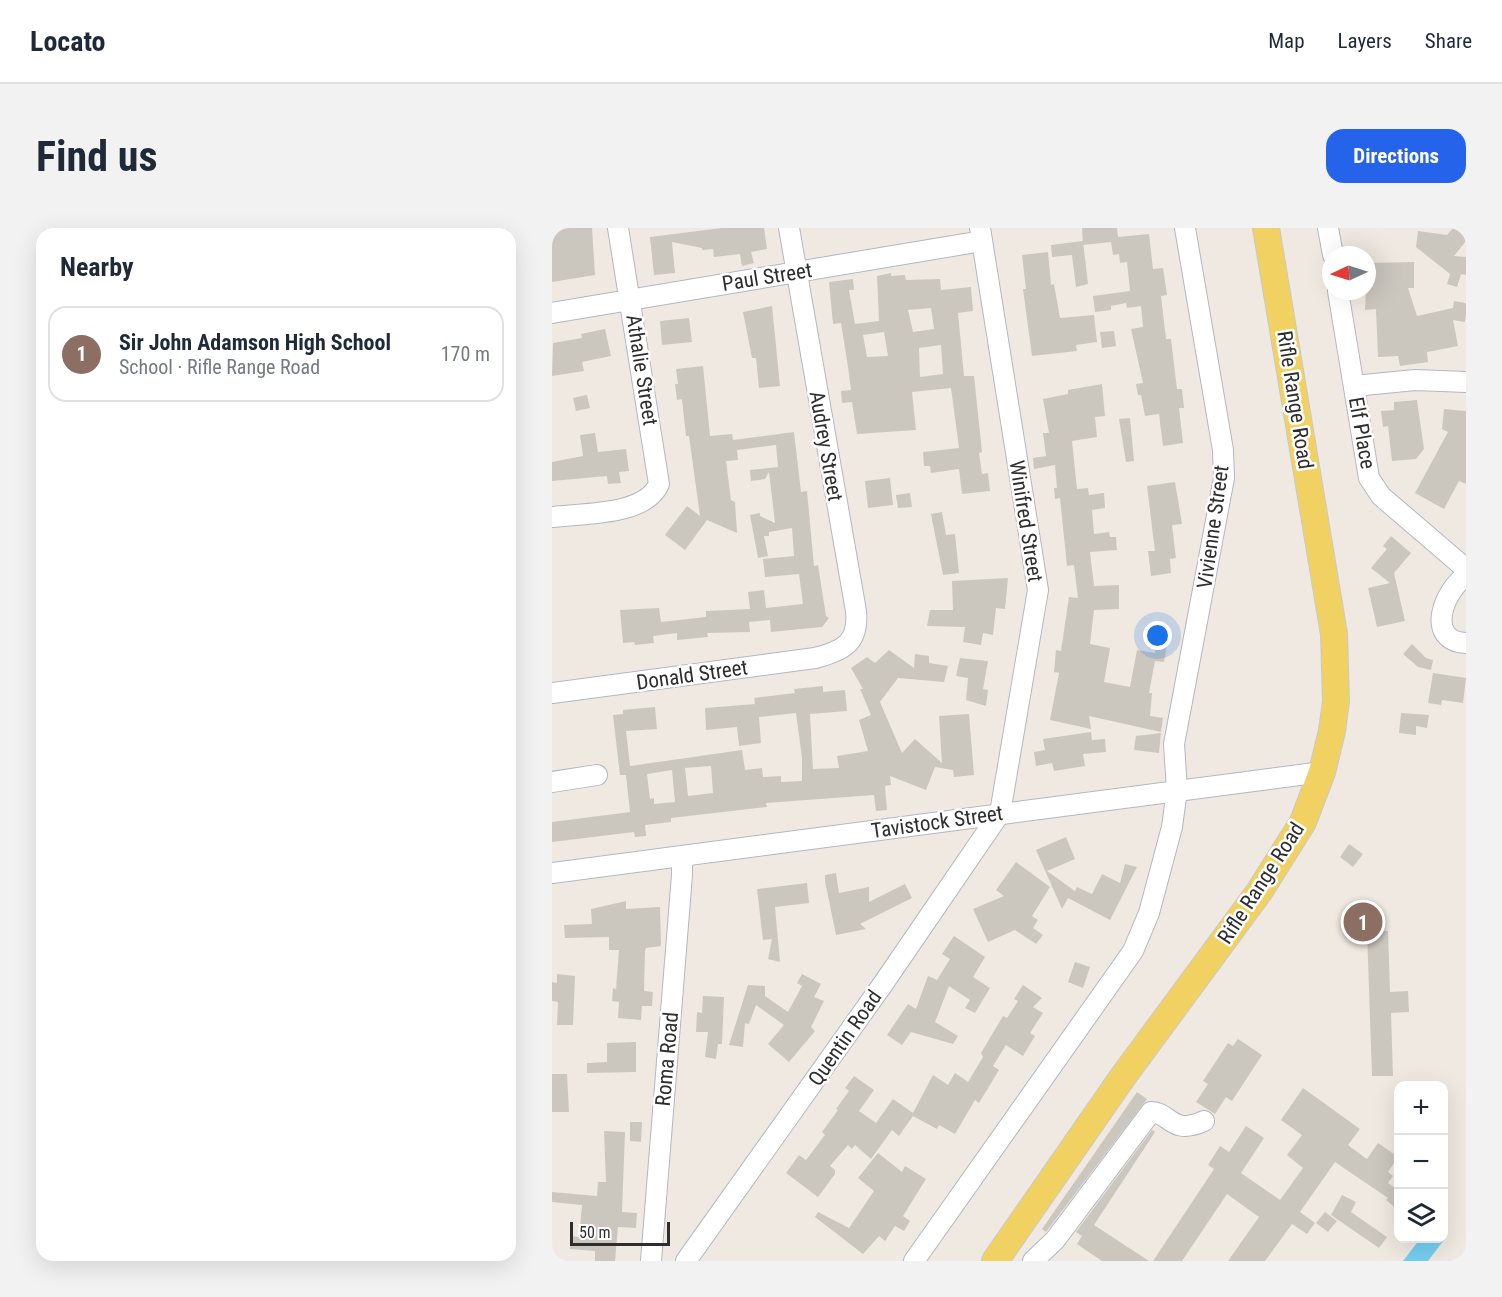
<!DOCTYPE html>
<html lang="en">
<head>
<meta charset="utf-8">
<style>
  :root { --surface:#fff; --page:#f2f2f3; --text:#1f2937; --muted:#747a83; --line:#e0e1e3; --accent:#2563eb }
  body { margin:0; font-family:"Roboto Condensed",sans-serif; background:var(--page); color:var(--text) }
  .controls { position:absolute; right:18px; bottom:18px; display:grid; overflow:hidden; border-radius:12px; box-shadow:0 6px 24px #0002 }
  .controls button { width:54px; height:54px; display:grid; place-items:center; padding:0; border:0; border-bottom:2px solid var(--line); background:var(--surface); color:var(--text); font:30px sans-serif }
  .compass { position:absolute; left:770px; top:18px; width:54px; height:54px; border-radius:50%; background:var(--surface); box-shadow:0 6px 24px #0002; rotate:266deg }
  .scale { position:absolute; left:18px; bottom:15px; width:100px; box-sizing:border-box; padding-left:6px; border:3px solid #2e2e2e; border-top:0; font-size:16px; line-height:21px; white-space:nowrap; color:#2e2e2e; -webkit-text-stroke:4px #fff; paint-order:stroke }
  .you { position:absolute; left:606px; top:408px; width:21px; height:21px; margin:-15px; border:4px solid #fff; border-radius:50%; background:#1a73e8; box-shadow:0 0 0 9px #1a73e833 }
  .badge { display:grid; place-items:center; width:39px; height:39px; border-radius:50%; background:var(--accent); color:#fff; font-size:20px; font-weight:700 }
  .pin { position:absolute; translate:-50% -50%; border:3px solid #fff; box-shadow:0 2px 6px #0006 }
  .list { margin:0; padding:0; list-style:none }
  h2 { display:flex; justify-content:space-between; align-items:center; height:78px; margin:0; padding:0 24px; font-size:26px }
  h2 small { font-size:20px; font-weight:400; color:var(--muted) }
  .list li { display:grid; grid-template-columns:39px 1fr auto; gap:18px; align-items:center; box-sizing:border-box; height:96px; margin:0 12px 12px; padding:0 12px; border:2px solid var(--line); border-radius:18px }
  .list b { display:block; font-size:22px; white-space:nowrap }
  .list p { margin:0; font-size:20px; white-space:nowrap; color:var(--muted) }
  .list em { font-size:20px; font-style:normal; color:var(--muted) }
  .icon { flex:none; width:33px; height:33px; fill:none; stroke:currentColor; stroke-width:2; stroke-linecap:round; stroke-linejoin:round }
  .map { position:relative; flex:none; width:914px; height:1033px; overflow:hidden; border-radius:18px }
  header { display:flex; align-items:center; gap:36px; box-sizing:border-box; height:84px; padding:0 30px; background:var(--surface); border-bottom:2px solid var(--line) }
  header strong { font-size:28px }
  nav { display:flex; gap:33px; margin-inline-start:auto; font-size:21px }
  .intro { display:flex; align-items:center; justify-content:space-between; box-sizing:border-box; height:144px; padding:0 36px }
  h1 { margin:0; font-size:42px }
  .button { padding:15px 27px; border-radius:18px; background:var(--accent); color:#fff; font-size:21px; font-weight:700 }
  main { display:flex; gap:36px; padding:0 36px }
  aside { flex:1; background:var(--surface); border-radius:18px; box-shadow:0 6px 24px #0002 }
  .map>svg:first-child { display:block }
</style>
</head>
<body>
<header>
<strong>Locato</strong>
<nav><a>Map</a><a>Layers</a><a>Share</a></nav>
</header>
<div class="intro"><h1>Find us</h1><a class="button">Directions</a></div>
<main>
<aside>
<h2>Nearby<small></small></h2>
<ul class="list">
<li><span class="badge" style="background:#8d6e63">1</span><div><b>Sir John Adamson High School</b><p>School · Rifle Range Road</p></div><em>170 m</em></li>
</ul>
</aside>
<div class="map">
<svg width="914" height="1033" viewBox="0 0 914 1033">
  <rect width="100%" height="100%" fill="#efe9e1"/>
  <polygon fill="#75cff0" points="892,1005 895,1008 876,1033 851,1033 868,1011 892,1010"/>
  <g fill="#cbc7bf" fill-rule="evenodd">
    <polygon points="0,0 40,0 43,47 0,54"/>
    <polygon points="170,0 212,0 215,21 199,24 202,35 190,38 188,26 162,29 161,21 150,22 150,20 120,14 123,45 102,47 98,9"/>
    <polygon points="530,0 565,0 566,9 597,6 601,41 611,40 615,67 609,68 614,111 619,111 625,161 630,161 632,180 627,180 631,215 611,218 607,186 593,188 589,167 586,167 584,156 591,155 579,101 591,99 589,78 575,80 574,75 559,78 559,82 543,84 541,68 578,63 575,34 568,35 567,26 561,27 559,14 531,17"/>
    <polygon points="901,0 914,0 914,13 902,28 914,29 914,47 909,46 905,59 895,56 898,46 864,19 866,3 895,7"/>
    <polygon points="531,13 536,56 524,59 520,27 500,29 499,17"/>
    <polygon points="496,24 499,57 502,56 508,90 542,87 545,114 524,117 525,123 480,128 471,61 474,61 470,27"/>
    <polygon points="862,34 862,60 856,60 865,88 901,80 902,73 914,75 914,86 913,94 901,92 906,118 875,124 876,134 848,138 846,128 826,129 824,81 813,82 815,35"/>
    <path d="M339,45V48L353,47L354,52L388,51L389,62L419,59L421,83L406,85L412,148H422L430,224L427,225L430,246L436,245L438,263L410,266L407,241L379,245L378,238H372L371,224L407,220L399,160L360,164L364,202L305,206L300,174L290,175L289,163L299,162L296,139L289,95L281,96L277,54L301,51L302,62H297L303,96L327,93L325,48ZM379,80L382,101L361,104L356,82ZM332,104L336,128L315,129L311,107ZM389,117L391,146L368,149L367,120Z"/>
    <polygon points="220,78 228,158 207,160 204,130 200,130 191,84"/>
    <polygon points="137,90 140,114 110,117 108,93"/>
    <polygon points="53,101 59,128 30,134 32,143 0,148 1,115 30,110 29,106"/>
    <polygon points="562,103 564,118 550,120 548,104"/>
    <polygon points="151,138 158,208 180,206 181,212 242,204 249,264 255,263 262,338 266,337 274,388 277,390 270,399 219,404 218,392 197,394 198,404 155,405 156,409 125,412 125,405 101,408 102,415 83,417 82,414 71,415 68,382 107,380 109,394 154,389 154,383 198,381 196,364 212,362 214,380 251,376 247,346 213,349 211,331 242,328 240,300 217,304 217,308 212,308 216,328 206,330 198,287 208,285 208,288 223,295 217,244 213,251 199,253 198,242 226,239 224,217 185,222 186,232 174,233 179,272 183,274 185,305 155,292 133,322 113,307 135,278 148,288 137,208 134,208 130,171 125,172 123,156 126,156 124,141"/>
    <polygon points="550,156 553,188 543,189 545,209 520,213 525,261 536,260 537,267 552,265 553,280 540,282 542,306 557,304 558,309 564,309 565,322 538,324 542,358 567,357 567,381 542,382 538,416 558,420 552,454 578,459 585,422 603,425 604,411 616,412 612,434 603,433 597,465 600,465 598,488 611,490 609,504 537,488 539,501 498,492 507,445 502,444 504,422 509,423 517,369 526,370 522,337 515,338 508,270 503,271 502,260 505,260 503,237 482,241 481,230 494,228 491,205 497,205 491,171 516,166 516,162"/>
    <polygon points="35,167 38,180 24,183 21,170"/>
    <polygon points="865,172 872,221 864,231 840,233 836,198 831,199 829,183 842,182 842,174"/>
    <polygon points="892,181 914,183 914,256 907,253 892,281 863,265 896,204 890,201"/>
    <polygon points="578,190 582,233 574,234 567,191"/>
    <polygon points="43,205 46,224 74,221 77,243 67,244 69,255 56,256 55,248 0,253 0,234 31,228 28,207"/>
    <polygon points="338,250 341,277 316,280 313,253"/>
    <polygon points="623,254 630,296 620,297 624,330 618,331 619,345 599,348 596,323 603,323 595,258"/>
    <polygon points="358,265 360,279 346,280 344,267"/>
    <polygon points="390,284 394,307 403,306 407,345 391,347 379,286"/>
    <polygon points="839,308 859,325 842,345 853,393 825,399 816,360 838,355 819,340 835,321 831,318"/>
    <polygon points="456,350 453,381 444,380 441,407 431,405 429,417 411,414 413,399 375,398 378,382 401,382 400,353"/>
    <polygon points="860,416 874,430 881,432 879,442 866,439 851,426"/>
    <path d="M337,422L362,440L363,426L377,428V435L396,438L392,454L346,450L328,474L350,525L363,511L390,535L387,488L417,486L422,547L402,549L401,542L383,539L374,562L338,548L339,557L333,558L335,582L324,583L322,567L214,575L215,579L119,590V594L93,597L94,608L83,609L82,604L0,614V594L78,584L74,547H68L61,487L71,486V482L103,479L105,501L74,503L78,538L190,522L193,542L210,540L211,549L229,548V554L250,553V530L244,485L207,489L209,515L187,518L185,499L154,502L153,480L203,476L202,470L243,465L242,461L271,458V464L293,462L295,483L258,486L261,541L287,540L285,528L316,523L307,492L319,487L308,461H311L299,440L315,429L323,435ZM159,538L161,565L136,568L133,540ZM120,542L123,574L102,576V570L98,571L95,546Z"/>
    <polygon points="408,430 436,433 431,461 436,462 434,478 414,472 416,450 404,448"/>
    <polygon points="881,445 914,450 911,475 890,472 889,477 876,475"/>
    <polygon points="849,485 877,487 875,500 864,498 864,507 847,505"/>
    <polygon points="539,504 540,512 553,511 554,524 531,526 533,538 502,543 500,535 484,538 482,524 493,522 491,511"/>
    <polygon points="609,505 607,525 582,522 584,508"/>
    <polygon points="514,609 523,631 495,643 523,663 525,659 540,666 550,646 568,655 573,636 585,639 558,692 516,670 510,681 484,622"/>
    <polygon points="797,616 811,626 801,639 788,629"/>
    <polygon points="464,634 498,659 480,688 486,692 481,700 491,707 484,716 463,702 436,714 421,681 452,668 444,662"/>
    <polygon points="284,645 287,665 317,659 317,674 353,656 360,670 308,696 314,701 284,707 273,653 273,647"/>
    <polygon points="255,655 257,675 223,679 228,734 216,731 220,711 211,712 205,661"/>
    <polygon points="74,673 74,681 108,679 109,718 94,720 93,723 92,763 101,764 100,778 90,778 89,792 66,790 67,774 60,773 61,760 64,761 67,722 57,722 57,709 13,710 12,697 40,696 39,681"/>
    <polygon points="815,703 836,703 838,764 856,763 857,784 839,785 841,848 820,848"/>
    <polygon points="402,708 433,729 421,749 438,760 423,785 413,780 418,772 397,758 383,794 406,808 401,816 359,804 350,817 335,807 356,776 364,781 376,748 385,752 398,731 390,726"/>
    <polygon points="523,734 538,739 531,760 516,754"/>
    <polygon points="5,746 23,748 21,797 5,797 6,774 0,773 0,754 5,755"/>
    <polygon points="250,746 269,756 262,769 272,773 259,799 263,803 237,834 216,816 232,797 204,777 197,796 193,795 191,819 177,817 196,757 213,758 213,768 236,784 250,758 245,755"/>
    <polygon points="471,757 490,770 481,779 491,785 478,805 483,808 471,828 454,817 441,838 447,842 427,875 423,872 403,906 387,897 385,901 361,888 347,908 340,902 319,931 303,917 300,921 296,917 278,938 283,942 283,946 266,969 234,945 247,927 254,932 273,907 270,904 286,882 284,881 297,863 293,860 302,848 322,862 307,883 324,895 341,871 361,885 381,847 396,857 403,845 416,854 431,829 429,825 451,788 455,790 466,773 462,771"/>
    <polygon points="151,768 172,769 170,816 166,816 164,831 153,829 156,804 144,804 145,784 150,785"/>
    <polygon points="686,811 710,827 680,873 674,869 663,886 644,874 656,856 651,853 676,815 681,818"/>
    <polygon points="84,814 84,844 35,845 35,835 55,834 55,815"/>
    <polygon points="0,846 15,846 17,884 0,884"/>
    <polygon points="751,860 808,901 796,917 815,931 826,915 846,929 836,944 841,948 836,955 844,961 846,957 846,982 834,972 836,970 783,934 748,984 763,995 755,1006 740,996 713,1033 676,1033 707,989 675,966 630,1033 601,1033 662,941 656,937 668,918 677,924 694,898 712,910 689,945 728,972 751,940 735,927 750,907 729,892"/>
    <polygon points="585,864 595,871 494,1004 490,1001"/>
    <polygon points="78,894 90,894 89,914 78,913"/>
    <polygon points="600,902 603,904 542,997 597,1033 550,1033 525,1016 530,1008 524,1004"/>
    <polygon points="52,903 73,904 70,984 85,985 84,1000 66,999 63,1033 43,1033 43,1023 18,1021 18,1008 27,1009 30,977 0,974 0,964 45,968 46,954 54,954"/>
    <polygon points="326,925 350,944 353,938 374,951 351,988 358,993 352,1003 343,998 333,1013 327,1008 311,1026 263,989 266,984 297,1000 322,963 306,950"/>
    <polygon points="790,967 804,974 799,984 835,1009 827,1020 779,987"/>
    <polygon points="773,984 785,993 776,1004 764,995"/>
  </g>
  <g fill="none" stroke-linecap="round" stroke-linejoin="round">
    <defs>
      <g id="minor">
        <polyline points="776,0 781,27"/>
        <polyline points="786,63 817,250 829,268 914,341"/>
        <polyline points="0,85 430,13"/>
        <polyline points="802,158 863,152 914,154"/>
        <path d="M0,289C32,285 93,288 107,256L66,0"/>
        <path d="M914,348C891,363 873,413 914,415"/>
        <path d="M0,465L263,430C291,423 307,415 304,383L237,0"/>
        <polyline points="0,554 45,547"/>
        <polyline points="0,645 770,544"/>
        <polyline points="99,1033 130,647 130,629"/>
        <polyline points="134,1033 331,756 448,585 486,362 428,0"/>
        <polyline points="362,1033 581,723 597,685 620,599 625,562 622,516 672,250 671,222 633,0"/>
        <path d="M481,1033L503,1012L599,884C618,884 619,908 652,893"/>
      </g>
      <polyline id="major" points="443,1033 570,850 707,664 751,594 770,544 780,503 784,473 782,406 714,0"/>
    </defs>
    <use href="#minor" stroke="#b4b7c1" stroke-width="22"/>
    <use href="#major" stroke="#c9c9c9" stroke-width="28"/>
    <use href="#minor" stroke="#fff" stroke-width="20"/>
    <use href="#major" stroke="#f2d163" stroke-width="26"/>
  </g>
  <g text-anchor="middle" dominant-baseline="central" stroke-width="5" stroke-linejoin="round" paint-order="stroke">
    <g font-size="21" fill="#2e2e2e" stroke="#fff">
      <text transform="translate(215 49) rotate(-9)">Paul Street</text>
      <text transform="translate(90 142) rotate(81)">Athalie Street</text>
      <text transform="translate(743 172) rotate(81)">Rifle Range Road</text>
      <text transform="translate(810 205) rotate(80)">Elf Place</text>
      <text transform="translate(274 218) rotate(80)">Audrey Street</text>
      <text transform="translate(474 293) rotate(81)">Winifred Street</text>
      <text transform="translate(661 299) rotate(-82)">Vivienne Street</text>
      <text transform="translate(140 447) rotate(-8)">Donald Street</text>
      <text transform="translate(385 594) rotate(-8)">Tavistock Street</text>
      <text transform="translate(709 655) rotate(-57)">Rifle Range Road</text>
      <text transform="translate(293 810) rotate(-55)">Quentin Road</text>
      <text transform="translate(115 831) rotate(-85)">Roma Road</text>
    </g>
  </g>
</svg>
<div class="controls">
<button>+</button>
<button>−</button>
<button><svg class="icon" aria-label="layers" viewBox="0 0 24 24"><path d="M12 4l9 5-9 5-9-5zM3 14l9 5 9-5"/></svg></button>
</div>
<svg class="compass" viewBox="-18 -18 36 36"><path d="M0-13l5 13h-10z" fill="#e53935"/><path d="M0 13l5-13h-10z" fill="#747a83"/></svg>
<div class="scale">50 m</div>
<div class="you"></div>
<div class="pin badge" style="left:811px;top:694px;background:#8d6e63">1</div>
</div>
</main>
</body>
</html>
